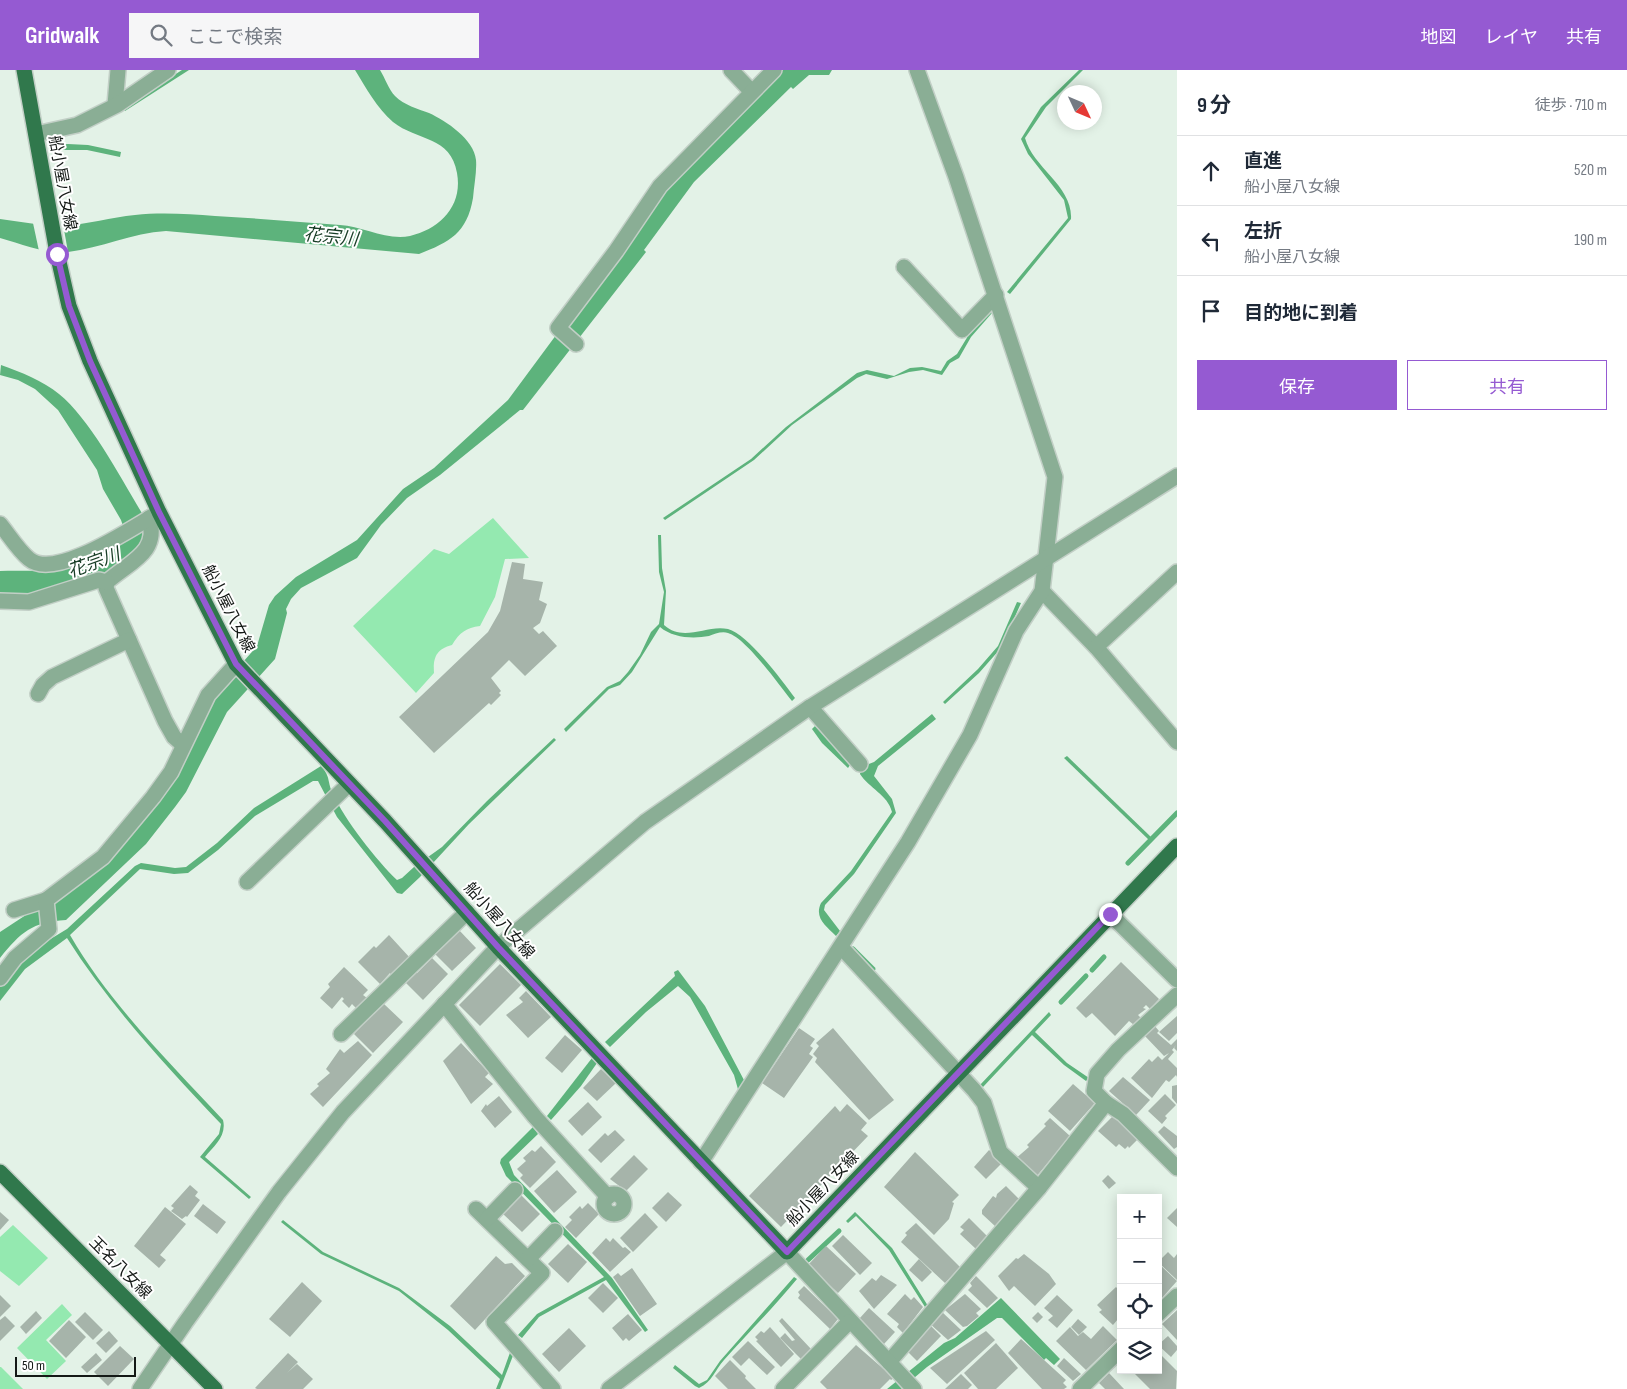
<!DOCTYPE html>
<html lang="ja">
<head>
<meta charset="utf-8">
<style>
  :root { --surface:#fff; --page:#f6f6f7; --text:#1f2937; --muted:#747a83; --line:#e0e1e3; --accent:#955ad2 }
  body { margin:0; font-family:"Sofia Sans Condensed","Noto Sans JP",sans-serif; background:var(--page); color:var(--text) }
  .controls { position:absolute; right:15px; bottom:15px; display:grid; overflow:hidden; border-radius:0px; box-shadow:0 2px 12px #0003 }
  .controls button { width:45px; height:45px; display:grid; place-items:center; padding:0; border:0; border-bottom:1px solid var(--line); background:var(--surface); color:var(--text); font:25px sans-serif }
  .compass { position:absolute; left:1057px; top:15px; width:45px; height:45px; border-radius:50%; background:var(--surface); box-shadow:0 2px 12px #0003; rotate:134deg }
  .scale { position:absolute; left:15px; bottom:12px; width:121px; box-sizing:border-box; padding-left:5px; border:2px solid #141916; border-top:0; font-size:14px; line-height:18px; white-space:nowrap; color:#141916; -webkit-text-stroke:4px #fff; paint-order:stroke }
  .stop { position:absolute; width:15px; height:15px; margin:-11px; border:4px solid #955ad2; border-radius:50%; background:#fff }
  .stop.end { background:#955ad2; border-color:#fff; box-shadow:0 1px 5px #0008 }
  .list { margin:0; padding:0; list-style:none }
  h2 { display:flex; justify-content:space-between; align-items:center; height:65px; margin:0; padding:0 20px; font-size:21px }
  h2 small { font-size:16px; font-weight:400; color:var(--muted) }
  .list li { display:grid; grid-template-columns:32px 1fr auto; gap:15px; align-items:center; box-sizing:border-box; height:70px; padding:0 20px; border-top:1px solid var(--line) }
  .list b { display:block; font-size:19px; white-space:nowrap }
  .list p { margin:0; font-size:16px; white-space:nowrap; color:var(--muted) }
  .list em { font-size:16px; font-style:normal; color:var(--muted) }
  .actions { display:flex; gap:10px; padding:15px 20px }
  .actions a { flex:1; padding:11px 0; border:1px solid var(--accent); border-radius:0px; text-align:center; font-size:18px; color:var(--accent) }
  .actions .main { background:var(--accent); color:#fff }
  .icon { flex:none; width:28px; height:28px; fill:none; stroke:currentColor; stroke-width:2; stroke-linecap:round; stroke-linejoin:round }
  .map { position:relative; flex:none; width:1177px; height:1319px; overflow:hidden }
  header { display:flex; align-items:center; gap:30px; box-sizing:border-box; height:70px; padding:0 25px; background:var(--accent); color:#fff }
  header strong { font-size:24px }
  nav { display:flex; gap:28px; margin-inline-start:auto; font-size:18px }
  .search { width:350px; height:45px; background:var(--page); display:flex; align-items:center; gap:12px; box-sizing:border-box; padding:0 18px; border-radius:0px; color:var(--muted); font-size:19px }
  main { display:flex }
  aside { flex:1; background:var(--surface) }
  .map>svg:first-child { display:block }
</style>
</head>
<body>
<header>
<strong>Gridwalk</strong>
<div class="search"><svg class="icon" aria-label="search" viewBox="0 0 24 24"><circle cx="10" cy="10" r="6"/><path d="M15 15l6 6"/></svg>ここで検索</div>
<nav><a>地図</a><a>レイヤ</a><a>共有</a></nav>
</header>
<main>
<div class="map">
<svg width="1177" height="1319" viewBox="0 0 1177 1319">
  <rect width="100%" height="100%" fill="#e3f2e7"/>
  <g fill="#94e9b0">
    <path d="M493,448L529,488L505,489L495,527L480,556C466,558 460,562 452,575C436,579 433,588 434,603L416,623L353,556L434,479L449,484Z"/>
    <polygon points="13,1155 48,1188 19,1216 0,1201 0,1167"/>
    <polygon points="62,1234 72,1245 46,1270 66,1291 47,1309 17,1278"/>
    <polygon points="0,1297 1,1297 23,1319 0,1319"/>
  </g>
  <g fill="#5db37c">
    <polygon points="182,0 189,0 125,41 123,38"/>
    <path d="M355,0H380C385,8 389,20 395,26C404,35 418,39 429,43C446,51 474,69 476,90C477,101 474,116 473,128C467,163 450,172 419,184L166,161C132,163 101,178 68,182C45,184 22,174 0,168V149C21,152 42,156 64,155C88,155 111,147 135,145C161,142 189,144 215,146C256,148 298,152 340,155C362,156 387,171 410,166C440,159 463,136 457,103C451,66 417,71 393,52C377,38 366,18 355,0Z"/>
    <path d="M783,0H832L829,5H809L793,19L791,17L694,112L644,180L646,182L523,340H520L440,405L407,428L381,455L357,488L301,518L291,529L286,539L287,543L275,589L227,642L186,722L175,737L146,774L66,850C32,852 21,862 0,888V862L105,793L213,626L257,576L269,535L275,526L296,507L357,470L403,419L434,398L508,330L659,126Z"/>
    <path d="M1079,0H1083L1046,37L1025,68C1033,98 1073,116 1071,149L1010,224L1007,222L1068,148L1064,130L1028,84L1021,69L1041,37Z"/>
    <polygon points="68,74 88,75 121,82 120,87 87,80 54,80 54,75"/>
    <polygon points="990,241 992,243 971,267 959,288 950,293 942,305 923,300 909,302 887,309 866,304 857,308 792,355 754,390 665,450 663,448 751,389 786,357 857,303 867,300 894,306 910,298 922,297 941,301 947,291 957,284 968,266"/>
    <path d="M1,295C21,302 43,311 59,324C90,349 122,410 143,445L149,462L133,488L108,501L79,514L28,528L0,527V501C25,500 53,503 77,495C95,489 111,477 126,465L121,450L103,419L97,400L58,340L35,319L18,310L0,305Z"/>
    <path d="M658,465H661L662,498L666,521L664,555C684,573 707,554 728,559C748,564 782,611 795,628L792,631C779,615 746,568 728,563C722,561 714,564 709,566C693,569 673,568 660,557L632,602L620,615L609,619L566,662L564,659L607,617L620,611L628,602L640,585L651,562L659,554L664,522L659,502Z"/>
    <polygon points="1017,532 1021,533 1001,578 979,603 945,634 943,632 978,599 998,576"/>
    <path d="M932,644L936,649L878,696L874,706L892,729L896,743L854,804L825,835L824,840L840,861L836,866C826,856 814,848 821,833L851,801L892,742C888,725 869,718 860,704L861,697L874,692Z"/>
    <polygon points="815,656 852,692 848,698 822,673 812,659"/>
    <path d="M554,668L556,670L469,754L420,807L402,824L397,823L337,747L318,711H313L255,746L218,780L188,803L174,804L140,799L70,865C110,934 169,992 223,1050C227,1066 214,1076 205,1087L251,1127L249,1129L200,1087L219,1064L221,1054C166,996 110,936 67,868L25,899L0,931V915L8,904L34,879L67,859L135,796L141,793L175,798L186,797L217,773L254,738L321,696C331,707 327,712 333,724C344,749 377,791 397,810L402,808L414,797L442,777L487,731Z"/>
    <polygon points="1067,686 1151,767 1149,770 1064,688"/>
    <polygon points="678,900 705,936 745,1012 739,1023 734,1005 690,927 678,916 646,942 610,977 605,972 675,906 674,902"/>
    <polygon points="1049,942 1051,945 1035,962 1067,993 1089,1008 1086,1011 1064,995 1032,965 983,1017 980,1015"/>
    <polygon points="592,988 597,993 581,1016 551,1050 547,1046"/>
    <polygon points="533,1057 538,1064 509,1092 514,1105 612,1208 648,1260 645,1262 606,1210 539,1247 522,1268 518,1265 537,1244 604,1207 506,1106 500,1093 501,1089"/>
    <polygon points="855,1142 892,1178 928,1236 925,1237 889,1180 856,1146 848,1153 846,1151"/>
    <polygon points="283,1150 323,1182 399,1218 450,1256 502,1305 512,1277 516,1278 500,1319 496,1319 500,1309 448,1260 399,1221 321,1184 281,1152"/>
    <path d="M794,1207L797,1209C774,1237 748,1263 724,1290C715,1300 712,1312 699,1318L695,1316L673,1298L675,1295L699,1314L707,1310L720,1291Z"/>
    <polygon points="1001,1228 1060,1289 1054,1295 1046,1288 1044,1290 1002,1248 997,1248 927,1297 901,1319 887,1319 944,1273 955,1268"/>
  </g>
  <polygon fill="#e3f2e7" points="33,153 63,154 68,182 39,181"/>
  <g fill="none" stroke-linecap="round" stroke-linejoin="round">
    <g stroke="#5db37c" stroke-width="5">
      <polyline points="1128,793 1177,743"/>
      <polyline points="853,879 873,899"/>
      <polyline points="1092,900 1104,887"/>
      <polyline points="1061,932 1086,906"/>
      <polyline points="808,1190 839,1161"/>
    </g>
  </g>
  <g fill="#a6b4aa">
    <polygon points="512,492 525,494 523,509 543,512 539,530 547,534 540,553 533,558 539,564 543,561 557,576 525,606 509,590 491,608 501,621 499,623 501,625 491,635 489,633 434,683 399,647 488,562 500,541"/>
    <polygon points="458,859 476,878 452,901 434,883"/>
    <polygon points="389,865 411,889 391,905 390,903 380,914 358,892 374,876 376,878"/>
    <polygon points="432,888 448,904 423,930 406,913 414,901 417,903"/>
    <polygon points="1121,892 1159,929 1150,939 1146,935 1143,938 1146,939 1138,945 1141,948 1134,955 1129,951 1115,966 1092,943 1086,948 1076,938"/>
    <polygon points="500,894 521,915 480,956 459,935"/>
    <polygon points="344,897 368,920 363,925 367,928 357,939 352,934 349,938 342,931 344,929 342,927 332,939 320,928 330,917 328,914"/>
    <polygon points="526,921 551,947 528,968 506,945 523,932 519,928"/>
    <polygon points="384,934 403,952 373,983 354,964 366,951 364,949 371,942 374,944"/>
    <polygon points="1177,946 1177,963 1169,971 1159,962"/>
    <polygon points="1154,955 1159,961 1157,963 1171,975 1177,969 1177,981 1174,978 1176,975 1172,980 1174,982 1168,989 1177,998 1177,1007 1176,1005 1169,1012 1166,1010 1152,1028 1131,1008 1149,989 1152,992 1158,986 1162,990 1169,983 1164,986 1144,965"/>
    <polygon points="799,958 815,969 810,976 813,978 809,984 813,987 784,1028 762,1013"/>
    <polygon points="833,958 894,1030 869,1050 815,992 817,988 813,984 819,976 816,973"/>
    <polygon points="565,965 582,980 562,1003 545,988"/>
    <polygon points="358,971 372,985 323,1037 310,1024 319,1016 317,1014 330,1003 326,999 340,979 344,983"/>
    <polygon points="461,973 489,1003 485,1007 493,1014 471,1034 443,991"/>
    <polygon points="601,999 616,1013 597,1031 583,1018"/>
    <polygon points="1123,1007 1150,1030 1136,1045 1109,1021"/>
    <polygon points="1073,1014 1095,1033 1070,1061 1048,1041"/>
    <polygon points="1177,1015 1177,1034 1172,1028 1172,1016"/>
    <polygon points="1165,1024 1176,1035 1165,1046 1167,1048 1162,1054 1148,1041"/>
    <polygon points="499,1026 512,1042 495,1058 481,1041 486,1034 487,1036"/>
    <polygon points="588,1032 602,1047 582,1066 568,1051"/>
    <polygon points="847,1034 867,1053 861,1060 868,1066 781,1157 749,1126 835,1036 840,1042"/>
    <polygon points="1115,1044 1139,1068 1129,1078 1128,1076 1125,1079 1119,1074 1116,1077 1098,1061"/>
    <polygon points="1050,1048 1070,1066 1036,1107 1015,1089 1029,1077 1027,1075 1046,1056 1044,1054"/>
    <polygon points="1164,1056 1177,1066 1177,1077 1174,1079 1158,1062"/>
    <polygon points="615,1060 625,1070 601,1093 588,1080 605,1063 608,1066"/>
    <polygon points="541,1076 556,1092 530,1118 520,1108 523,1105 517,1099 526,1091 523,1088 532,1080 535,1082"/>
    <polygon points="989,1080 1003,1092 986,1109 974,1097"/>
    <polygon points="915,1082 959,1125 952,1132 954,1133 949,1149 934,1165 884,1117"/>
    <polygon points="634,1085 648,1099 626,1121 610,1109"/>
    <polygon points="557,1100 577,1122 554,1143 534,1121"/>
    <polygon points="1108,1105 1116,1113 1109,1119 1102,1111"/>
    <polygon points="190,1115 198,1122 195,1126 200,1130 187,1147 186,1146 182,1149 171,1141 174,1138 171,1136"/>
    <polygon points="1006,1116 1021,1131 996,1157 982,1144 982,1140 993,1126 996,1128 997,1124"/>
    <polygon points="668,1122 682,1135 666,1152 652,1138"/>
    <polygon points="520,1124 540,1144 522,1162 502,1143"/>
    <polygon points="588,1133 599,1144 576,1168 565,1157 572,1150 569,1147 580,1136 582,1139"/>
    <polygon points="203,1134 226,1152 217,1164 194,1146"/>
    <polygon points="165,1137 186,1154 160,1185 166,1190 159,1198 134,1176"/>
    <polygon points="1177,1138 1177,1157 1167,1148"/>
    <polygon points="0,1142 9,1150 0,1160"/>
    <polygon points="645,1143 658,1157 633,1182 620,1168"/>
    <polygon points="969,1148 988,1167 976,1179 960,1164 964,1160 960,1157"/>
    <polygon points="916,1153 960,1197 945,1213 901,1172 907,1165 905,1163"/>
    <polygon points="843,1165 872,1193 860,1205 832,1176"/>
    <polygon points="606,1168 610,1172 613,1168 623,1178 625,1177 631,1182 610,1202 592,1183"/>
    <polygon points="568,1174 587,1192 568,1213 548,1194"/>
    <polygon points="826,1176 856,1204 838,1223 808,1195"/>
    <polygon points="1168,1182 1174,1188 1177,1184 1177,1210 1158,1192"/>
    <polygon points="1024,1184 1049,1204 1056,1214 1035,1236 1014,1216 1009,1221 998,1206 1016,1188 1018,1189"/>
    <polygon points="496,1186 505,1194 512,1193 525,1206 475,1260 450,1236"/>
    <polygon points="919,1189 932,1202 922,1212 909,1200"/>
    <polygon points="1158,1193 1177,1211 1162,1228 1158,1225"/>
    <polygon points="632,1198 657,1234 640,1246 613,1207 618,1203 621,1206"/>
    <polygon points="881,1205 897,1215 874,1239 859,1221 872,1208 876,1211"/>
    <polygon points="976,1206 998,1228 987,1238 968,1220 972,1216 970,1213"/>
    <polygon points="302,1212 322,1231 290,1267 269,1249"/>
    <polygon points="603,1213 618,1228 603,1243 588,1228"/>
    <polygon points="804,1216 838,1249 830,1259 798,1228 800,1225 798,1222"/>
    <polygon points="1116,1217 1121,1222 1121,1251 1118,1249 1113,1255 1099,1242 1102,1240 1097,1235"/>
    <polygon points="905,1224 911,1230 914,1227 923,1237 903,1263 897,1257 899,1254 887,1244"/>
    <polygon points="965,1224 981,1239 976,1243 979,1246 967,1256 963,1257 945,1240"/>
    <polygon points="0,1225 11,1236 0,1247"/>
    <polygon points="1057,1225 1073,1240 1057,1258 1048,1250 1053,1246 1044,1238"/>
    <polygon points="869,1238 895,1262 884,1274 859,1249"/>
    <polygon points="1177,1240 1177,1270 1162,1254"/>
    <polygon points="36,1241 42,1248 26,1264 20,1257"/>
    <polygon points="941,1241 961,1260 948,1270 929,1253"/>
    <polygon points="85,1242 103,1260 93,1270 75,1252"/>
    <polygon points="1038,1242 1043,1247 1037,1253 1032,1248"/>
    <polygon points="628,1244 642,1260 629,1271 626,1268 623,1271 612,1258"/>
    <polygon points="5,1246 15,1256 0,1271 0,1250"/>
    <polygon points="782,1248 811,1279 801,1289 780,1268 785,1263 792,1271 795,1270 779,1251"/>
    <polygon points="1078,1249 1087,1257 1079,1265 1071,1257"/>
    <polygon points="69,1250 86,1267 66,1288 49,1271"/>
    <polygon points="929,1254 941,1266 917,1291 905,1279"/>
    <polygon points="1103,1256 1117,1270 1086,1300 1056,1271 1070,1257 1078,1266 1083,1262 1091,1269"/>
    <polygon points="770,1257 794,1284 781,1297 756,1271 758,1270 755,1267 761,1261 764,1263"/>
    <polygon points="569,1258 586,1276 559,1302 542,1284"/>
    <polygon points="109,1261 118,1271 106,1283 96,1273"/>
    <polygon points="986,1261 995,1270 947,1314 930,1298"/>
    <polygon points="1168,1266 1177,1276 1177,1280 1171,1287 1158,1275"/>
    <polygon points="1021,1269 1066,1310 1063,1313 1067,1317 1064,1319 1042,1319 1008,1283"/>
    <polygon points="748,1271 775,1297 767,1305 749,1288 741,1296 732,1287"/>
    <polygon points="996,1273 1018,1298 996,1319 978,1319 964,1303"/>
    <polygon points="856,1275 894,1308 891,1310 890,1309 880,1319 827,1319 820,1312"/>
    <polygon points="120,1276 134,1289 108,1316 94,1302"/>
    <polygon points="1158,1282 1177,1301 1176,1319 1150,1319 1133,1302 1158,1300"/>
    <polygon points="96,1283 102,1290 87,1303 81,1297"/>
    <polygon points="288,1283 298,1292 287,1303 297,1294 313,1309 303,1319 257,1319 255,1318"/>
    <polygon points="1064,1288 1081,1304 1073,1311 1057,1296"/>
    <polygon points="730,1290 746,1306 745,1308 756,1319 728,1319 715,1306"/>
    <polygon points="1109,1303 1124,1319 1105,1319 1099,1313"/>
    <polygon points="961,1304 972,1315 968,1319 945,1319"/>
  </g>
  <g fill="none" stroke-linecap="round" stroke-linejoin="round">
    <defs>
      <g id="minor">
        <polyline points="731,0 751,21"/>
        <polyline points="115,35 118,0"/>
        <polyline points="36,64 77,55 117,35 168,0"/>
        <polyline points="904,197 962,260 996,225"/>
        <polyline points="576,274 558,258 616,181 660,116 774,0"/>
        <path d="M149,448C160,483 129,492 107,512L106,518L165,651L174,667L183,675"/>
        <path d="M0,454C9,465 18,480 29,489C55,511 133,457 158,443"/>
        <polyline points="1042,521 1096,577 1177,672"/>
        <polyline points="0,531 29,532 99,510 107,512"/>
        <polyline points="1096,577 1177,502"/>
        <polyline points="38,624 43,615 52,607 129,570"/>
        <polyline points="810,637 860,694"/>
        <polyline points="247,812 349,714"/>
        <polyline points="14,840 46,830"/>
        <polyline points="1110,844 1177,910"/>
        <polyline points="841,877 974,1020 984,1033 1000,1082 1039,1118"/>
        <polyline points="0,908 15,888 49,859 46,830 103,787 153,727 171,702 208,625 236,594"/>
        <polyline points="444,934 535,1047 608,1127"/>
        <polyline points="341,964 467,842"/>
        <polyline points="1106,1033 1123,1044 1177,1098"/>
        <polyline points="701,1092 908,772 970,665 1016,561 1042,521 1055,407 956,107 917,0"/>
        <circle cx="614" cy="1134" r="10"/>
        <polyline points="476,1139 542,1203 494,1252 553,1319"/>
        <polyline points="487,1149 515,1120"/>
        <polyline points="528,1189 555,1161"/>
        <polyline points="1158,1244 1177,1226"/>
        <polyline points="889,1292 1039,1118 1106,1033 1094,1021 1097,1004 1118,980 1177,925"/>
        <polyline points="140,1319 185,1253 279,1122 343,1042 498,877 645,752 810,637 1177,406"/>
        <polyline points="609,1319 787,1182 914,1319"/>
        <polyline points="783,1319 849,1252"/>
        <polyline points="1080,1319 1121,1279"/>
      </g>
      <g id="major">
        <polyline points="24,0 57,183 69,236 90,291 159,442 236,594 385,751 498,877 787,1182 1177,776"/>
        <polyline points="0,1102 215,1319"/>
      </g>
    </defs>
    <use href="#minor" stroke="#c2cfc6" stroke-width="18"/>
    <use href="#major" stroke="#c2cfc6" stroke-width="18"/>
    <use href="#minor" stroke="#8aae95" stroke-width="15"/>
    <use href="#major" stroke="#30784c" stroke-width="15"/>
  </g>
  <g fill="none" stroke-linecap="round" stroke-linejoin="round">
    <polyline stroke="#955ad2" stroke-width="6" points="57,184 69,236 90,291 159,442 236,594 385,751 498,877 787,1182 1110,844"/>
  </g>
  <g text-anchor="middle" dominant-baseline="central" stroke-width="4" stroke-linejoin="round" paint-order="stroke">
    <g font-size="16" fill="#141916" stroke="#fff">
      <text transform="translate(62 113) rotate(80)">船小屋八女線</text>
      <text transform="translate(228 539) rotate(63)">船小屋八女線</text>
      <text transform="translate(499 851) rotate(48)">船小屋八女線</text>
      <text transform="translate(823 1119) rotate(-46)">船小屋八女線</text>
      <text transform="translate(120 1198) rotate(45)">玉名八女線</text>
    </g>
    <g font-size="18" font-style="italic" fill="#183d26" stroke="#fff">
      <text transform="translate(331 167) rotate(6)">花宗川</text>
      <text transform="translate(94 493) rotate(-20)">花宗川</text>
    </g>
  </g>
</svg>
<div class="controls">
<button>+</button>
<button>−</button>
<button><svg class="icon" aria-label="locate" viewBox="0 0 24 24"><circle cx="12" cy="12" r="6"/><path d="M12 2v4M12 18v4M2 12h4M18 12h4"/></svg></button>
<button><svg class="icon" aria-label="layers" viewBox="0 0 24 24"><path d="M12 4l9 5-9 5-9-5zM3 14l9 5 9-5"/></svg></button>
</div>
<svg class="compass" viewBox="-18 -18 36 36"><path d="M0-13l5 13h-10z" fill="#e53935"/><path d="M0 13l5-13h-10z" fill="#747a83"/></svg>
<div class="scale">50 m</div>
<div class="stop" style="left:57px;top:184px"></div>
<div class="stop end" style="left:1110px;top:844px"></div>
</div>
<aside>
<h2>9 分<small>徒歩 · 710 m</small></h2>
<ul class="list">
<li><svg class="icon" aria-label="ahead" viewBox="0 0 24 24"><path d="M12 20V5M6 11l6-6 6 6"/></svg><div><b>直進</b><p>船小屋八女線</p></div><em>520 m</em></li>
<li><svg class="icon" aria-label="left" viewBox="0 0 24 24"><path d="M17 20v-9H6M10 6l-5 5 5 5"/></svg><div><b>左折</b><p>船小屋八女線</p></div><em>190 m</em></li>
<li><svg class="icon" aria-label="arrive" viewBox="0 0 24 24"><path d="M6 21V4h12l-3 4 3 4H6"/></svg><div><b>目的地に到着</b></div></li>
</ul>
<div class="actions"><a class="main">保存</a><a>共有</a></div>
</aside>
</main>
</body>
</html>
